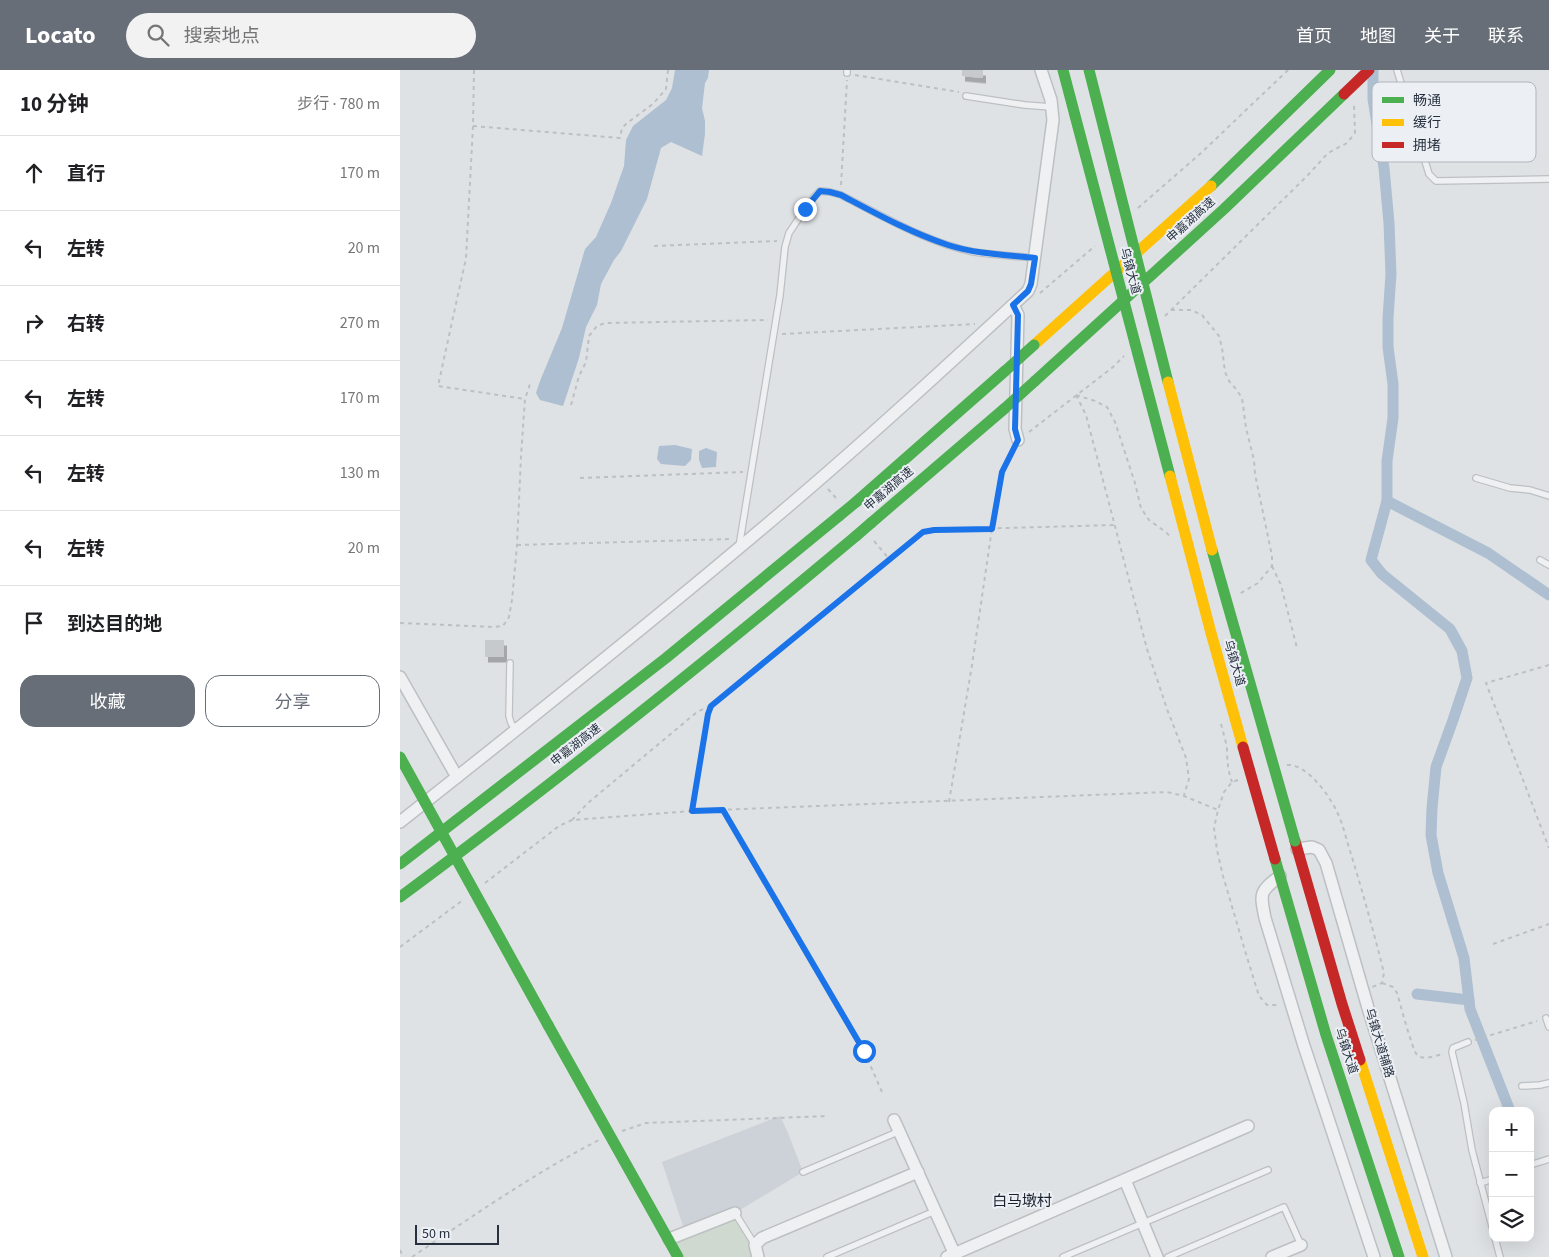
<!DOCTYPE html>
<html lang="zh">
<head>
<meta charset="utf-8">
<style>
  :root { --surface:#fff; --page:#f2f2f2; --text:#202124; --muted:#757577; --line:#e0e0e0; --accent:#676e78 }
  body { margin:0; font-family:"Source Sans 3","Noto Sans SC",sans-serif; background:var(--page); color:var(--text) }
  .controls { position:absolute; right:15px; bottom:15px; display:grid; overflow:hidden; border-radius:10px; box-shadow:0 5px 20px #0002 }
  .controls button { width:45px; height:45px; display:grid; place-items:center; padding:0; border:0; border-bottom:1px solid var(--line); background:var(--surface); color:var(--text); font:25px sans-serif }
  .scale { position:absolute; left:15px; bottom:12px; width:84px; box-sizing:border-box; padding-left:5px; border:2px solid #26303e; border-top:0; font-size:14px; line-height:18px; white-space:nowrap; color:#26303e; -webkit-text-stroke:4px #ecf0f5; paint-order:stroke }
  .stop { position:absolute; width:15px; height:15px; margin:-11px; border:4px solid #1a73e8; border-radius:50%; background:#fff }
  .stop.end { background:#1a73e8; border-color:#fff; box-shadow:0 1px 5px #0008 }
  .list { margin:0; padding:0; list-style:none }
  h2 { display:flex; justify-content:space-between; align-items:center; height:65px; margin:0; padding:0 20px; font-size:21px }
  h2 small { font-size:16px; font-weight:400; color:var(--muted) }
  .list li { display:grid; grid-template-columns:32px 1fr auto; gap:15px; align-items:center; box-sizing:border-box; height:75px; padding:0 20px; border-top:1px solid var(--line) }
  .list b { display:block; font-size:19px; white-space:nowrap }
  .list em { font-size:16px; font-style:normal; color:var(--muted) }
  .actions { display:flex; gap:10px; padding:15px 20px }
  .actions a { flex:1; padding:11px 0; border:1px solid var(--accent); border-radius:15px; text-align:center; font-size:18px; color:var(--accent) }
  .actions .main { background:var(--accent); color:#fff }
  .icon { flex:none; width:28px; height:28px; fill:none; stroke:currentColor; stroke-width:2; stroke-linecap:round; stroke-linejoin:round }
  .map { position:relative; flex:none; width:1149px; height:1187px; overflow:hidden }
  header { display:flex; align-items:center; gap:30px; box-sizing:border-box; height:70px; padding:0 25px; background:var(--accent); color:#fff }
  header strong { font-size:24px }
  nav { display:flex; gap:28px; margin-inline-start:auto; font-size:18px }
  .search { width:350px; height:45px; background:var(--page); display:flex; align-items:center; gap:12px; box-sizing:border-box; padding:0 18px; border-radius:28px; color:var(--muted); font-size:19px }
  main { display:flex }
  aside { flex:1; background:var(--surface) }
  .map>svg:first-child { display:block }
</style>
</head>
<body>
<header>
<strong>Locato</strong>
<div class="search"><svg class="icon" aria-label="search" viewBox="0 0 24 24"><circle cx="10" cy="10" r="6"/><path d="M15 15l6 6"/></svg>搜索地点</div>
<nav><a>首页</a><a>地图</a><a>关于</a><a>联系</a></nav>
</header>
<main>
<aside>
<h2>10 分钟<small>步行 · 780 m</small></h2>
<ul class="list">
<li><svg class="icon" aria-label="ahead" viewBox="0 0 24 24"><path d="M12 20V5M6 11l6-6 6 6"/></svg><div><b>直行</b></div><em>170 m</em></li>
<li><svg class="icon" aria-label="left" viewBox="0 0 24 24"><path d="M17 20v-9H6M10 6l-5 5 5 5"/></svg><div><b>左转</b></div><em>20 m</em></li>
<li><svg class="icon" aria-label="right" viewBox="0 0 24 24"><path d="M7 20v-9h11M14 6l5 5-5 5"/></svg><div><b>右转</b></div><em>270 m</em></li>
<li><svg class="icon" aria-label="left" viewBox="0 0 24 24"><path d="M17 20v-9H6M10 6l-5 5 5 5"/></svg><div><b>左转</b></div><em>170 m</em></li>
<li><svg class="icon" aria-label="left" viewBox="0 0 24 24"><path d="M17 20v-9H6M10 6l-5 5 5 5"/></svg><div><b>左转</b></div><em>130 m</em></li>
<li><svg class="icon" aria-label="left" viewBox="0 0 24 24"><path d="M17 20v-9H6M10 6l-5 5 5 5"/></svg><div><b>左转</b></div><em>20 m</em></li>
<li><svg class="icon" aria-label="arrive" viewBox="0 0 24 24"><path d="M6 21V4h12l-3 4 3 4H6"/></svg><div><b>到达目的地</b></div></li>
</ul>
<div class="actions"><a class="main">收藏</a><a>分享</a></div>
</aside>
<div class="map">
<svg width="1149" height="1187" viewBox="0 0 1149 1187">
  <defs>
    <filter id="shadow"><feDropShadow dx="3" dy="5.5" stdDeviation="0" flood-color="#0004"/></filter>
  </defs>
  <rect width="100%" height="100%" fill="#dfe2e5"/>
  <polygon fill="#cdd1d8" points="380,1046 388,1063 403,1102 335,1143 285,1162 262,1092"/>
  <polygon fill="#d0d9d0" points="335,1143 358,1187 278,1187 269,1169"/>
  <g fill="#adbfd1">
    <polygon points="275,0 309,0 308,8 305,13 302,38 305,51 305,64 302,86 271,72 261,78 247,129 221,181 214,190 201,214 197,235 186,257 179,288 163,336 140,330 136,323 140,311 162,258 185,179 196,167 211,133 224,96 226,70 233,56 266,30 272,18"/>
    <polygon points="275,375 292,379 291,390 285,396 261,394 257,389 259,376"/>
    <polygon points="306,378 317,382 316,397 302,398 299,390 299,381"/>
  </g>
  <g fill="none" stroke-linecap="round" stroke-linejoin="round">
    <g stroke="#adbfd1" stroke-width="11">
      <polyline points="973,0 973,29 984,98 989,153 991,204 988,248 988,277 993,314 993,348 987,391 987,431 971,490 982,504 1050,559 1062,581 1067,608 1053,650 1036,697 1032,738 1031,765 1038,803 1064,888 1070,939 1110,1041"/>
      <polyline points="987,431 1088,483 1149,525"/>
      <polyline points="1017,924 1069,930"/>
    </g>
  </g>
  <g fill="#c7cacd" filter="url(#shadow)">
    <polygon points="562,0 583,0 583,8 562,6"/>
    <rect x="85" y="570" width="19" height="17"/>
  </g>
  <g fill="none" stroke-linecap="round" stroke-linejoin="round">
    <defs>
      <g id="lane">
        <polyline points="997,0 1029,104 1036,111 1149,109"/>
        <polyline points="447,3 447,0"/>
        <polyline points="566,26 625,35 651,37"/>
        <polyline points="1076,408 1110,418 1130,420 1149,426"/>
        <path d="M339,477L380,225L385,177L389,163L397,151L414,127L420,121L430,122L441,125C482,146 528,173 574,182C594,185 615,186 635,188"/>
        <polyline points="1140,490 1149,495"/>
        <polyline points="110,593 109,646 111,653 116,660"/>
        <polyline points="1146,948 1149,957"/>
        <polyline points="1068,972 1053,978 1052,982 1064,1033 1072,1080 1093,1160"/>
        <polyline points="1122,1016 1140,1015 1149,1013"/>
        <polyline points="1130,1095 1149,1089"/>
        <polyline points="403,1102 500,1061"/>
        <polyline points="1080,1113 1093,1109"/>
        <polyline points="335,1143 355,1175"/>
        <polyline points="1095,1168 1100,1187"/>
        <polyline points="427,1187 535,1141"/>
        <polyline points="663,1187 868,1100"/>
        <polyline points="768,1187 884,1137 901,1175"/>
      </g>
      <g id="street">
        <polyline points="613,235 618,245 615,359 618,370"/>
        <polyline points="0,607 57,707"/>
        <path d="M0,752C132,648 263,543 391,434C472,365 550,293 628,221L631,214L653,50L651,30L641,0"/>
        <polyline points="897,779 912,777 919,780 926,793 968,938 1046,1187"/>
        <path d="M880,806C859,822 860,823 865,848L904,976L974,1187"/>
        <polyline points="494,1050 556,1187"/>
        <polyline points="725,1110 757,1187"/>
        <polyline points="269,1169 335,1143"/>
        <polyline points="358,1187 355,1175 362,1168 518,1102"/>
        <polyline points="547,1187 848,1056"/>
        <polyline points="872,1187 901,1175"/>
      </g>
    </defs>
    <use href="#lane" stroke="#bdc0c3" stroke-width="8"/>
    <use href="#street" stroke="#bdc0c3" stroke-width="14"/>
    <g stroke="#bdc0c3" stroke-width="2" stroke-dasharray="4 4" stroke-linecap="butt">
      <polyline points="74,0 73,56 66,188 38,316 125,329"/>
      <polyline points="455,5 559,22"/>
      <polyline points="73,56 220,68 222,58 227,53 253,34 266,19 268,0"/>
      <polyline points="441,115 447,10"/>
      <polyline points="738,138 801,83 888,0"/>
      <polyline points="254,176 377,171"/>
      <polyline points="640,223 695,176"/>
      <polyline points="771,240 791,240 802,245 819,266 822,278 825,302 829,311 836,319 842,328 846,358 854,390 855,404 872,486 872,496 858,513 839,524"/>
      <polyline points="765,246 908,105 928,83 947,73 955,63 954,35"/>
      <polyline points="382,264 575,254"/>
      <polyline points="676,325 695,331 707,337 715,352 735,413 741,438 749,450 767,463 770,467"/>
      <polyline points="676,325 686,345 747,579 767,639 786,688 789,709 784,725"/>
      <polyline points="171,335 179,306 186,292 189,266 197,256 205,253 368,250"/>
      <polyline points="629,362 713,297 724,286"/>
      <polyline points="180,408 343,402"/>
      <polyline points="428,419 436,428"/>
      <polyline points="474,471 490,490"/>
      <polyline points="117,475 332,469"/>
      <polyline points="872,496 881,515 897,578"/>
      <polyline points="0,553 94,557 103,556 109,547 112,530 117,475 121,386 125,329 130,314"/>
      <polyline points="1149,595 1086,613 1149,778"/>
      <path d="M821,654C823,662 826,671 827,679C827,691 828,701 832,712"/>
      <path d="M887,695C906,693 929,725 936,740C943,753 946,769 951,784C963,823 974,863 984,903L982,913L972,917"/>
      <polyline points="838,710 832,712 824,722 818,740 814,758 817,780 823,806 846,884 859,926 867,935 879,935"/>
      <polyline points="549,732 572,595 597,424 602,402 612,380"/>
      <polyline points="323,740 464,981 482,1022"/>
      <polyline points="292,741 308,644 311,636 523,462 533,460 715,455"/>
      <polyline points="172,750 188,733 297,642 310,636"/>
      <polyline points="85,813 159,756 172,750 292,741 767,722 784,726 818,740"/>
      <polyline points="1093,874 1149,854"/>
      <polyline points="0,877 63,830"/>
      <path d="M982,913L993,917L997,923C1000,933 1012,979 1017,985C1023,991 1037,985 1044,984"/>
      <polyline points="1075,970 1137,951"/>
      <polyline points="222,1061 246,1053 428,1046"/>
      <polyline points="0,1180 3,1187"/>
      <path d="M12,1187C73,1146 133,1104 199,1070"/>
    </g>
    <use href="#lane" stroke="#eff0f1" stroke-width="5.5"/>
    <use href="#street" stroke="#eff0f1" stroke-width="11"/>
    <g stroke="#4caf50" stroke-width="11">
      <polyline points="811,116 930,0"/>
      <polyline points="635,311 824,139 944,24"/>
      <polyline points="456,432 605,301"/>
      <polyline points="471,453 604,339"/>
      <polyline points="875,789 926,965 999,1187"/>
      <polyline points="0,794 266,588 439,446"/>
      <path d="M0,827C156,712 307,591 456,466"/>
      <polyline points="148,955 278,1187"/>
    </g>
    <g stroke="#ffc107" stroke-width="11">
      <polyline points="634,275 811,116"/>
      <polyline points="960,990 1023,1187"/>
    </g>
    <polyline stroke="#c62828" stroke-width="11" points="895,771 942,934 960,990"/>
    <g stroke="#4caf50" stroke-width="11">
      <polyline points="663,0 770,406"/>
      <polyline points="689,0 768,312"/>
      <polyline points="605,301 634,275"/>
      <polyline points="604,339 635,311"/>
      <polyline points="439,446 456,432"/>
      <polyline points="456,466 471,453"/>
      <polyline points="812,480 895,771"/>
      <polyline points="0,687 148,955"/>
    </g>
    <g stroke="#ffc107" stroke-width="11">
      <polyline points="768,312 812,480"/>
      <polyline points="770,406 811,563 843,677"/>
    </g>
    <g stroke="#c62828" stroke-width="11">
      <polyline points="944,24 969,0"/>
      <polyline points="843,677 875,789"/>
    </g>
  </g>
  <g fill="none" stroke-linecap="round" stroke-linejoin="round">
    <path stroke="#1a73e8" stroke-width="6" d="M405,139L420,121L430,122L441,125C475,143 511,163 548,175C576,184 606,185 635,188L631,214L628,221L613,235L618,245L615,359L618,370L602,402L592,459L534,460L523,462L311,636L308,644L292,741L323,740L464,981"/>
  </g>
  <g text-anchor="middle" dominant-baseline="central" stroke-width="4" stroke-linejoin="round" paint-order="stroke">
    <g font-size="12" fill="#26303e" stroke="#ecf0f5">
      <text transform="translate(791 150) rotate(-42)">申嘉湖高速</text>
      <text transform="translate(730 201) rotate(75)">乌镇大道</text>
      <text transform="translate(489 419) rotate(-40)">申嘉湖高速</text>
      <text transform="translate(834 593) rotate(74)">乌镇大道</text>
      <text transform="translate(176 675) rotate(-38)">申嘉湖高速</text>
      <text transform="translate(979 973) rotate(73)">乌镇大道辅路</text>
      <text transform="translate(946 981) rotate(72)">乌镇大道</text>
    </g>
    <g font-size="15" fill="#19212e" stroke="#ecf0f5">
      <text x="622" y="1131">白马墩村</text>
    </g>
  </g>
  <rect x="972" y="12" width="164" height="80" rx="8" fill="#ecf0f5" stroke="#b1b6be" stroke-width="1"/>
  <rect x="982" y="27" width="22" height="6" fill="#4caf50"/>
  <rect x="982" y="49" width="22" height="7" fill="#ffc107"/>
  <rect x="982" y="72" width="22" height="6" fill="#c62828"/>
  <g font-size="14" fill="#26303e">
    <text x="1013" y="35">畅通</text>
    <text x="1013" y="57">缓行</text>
    <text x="1013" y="80">拥堵</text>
  </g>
</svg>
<div class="controls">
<button>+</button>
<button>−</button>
<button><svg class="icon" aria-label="layers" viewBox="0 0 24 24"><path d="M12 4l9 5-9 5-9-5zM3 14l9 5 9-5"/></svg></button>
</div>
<div class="scale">50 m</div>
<div class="stop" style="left:464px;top:981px"></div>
<div class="stop end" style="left:405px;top:139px"></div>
</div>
</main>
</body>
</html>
